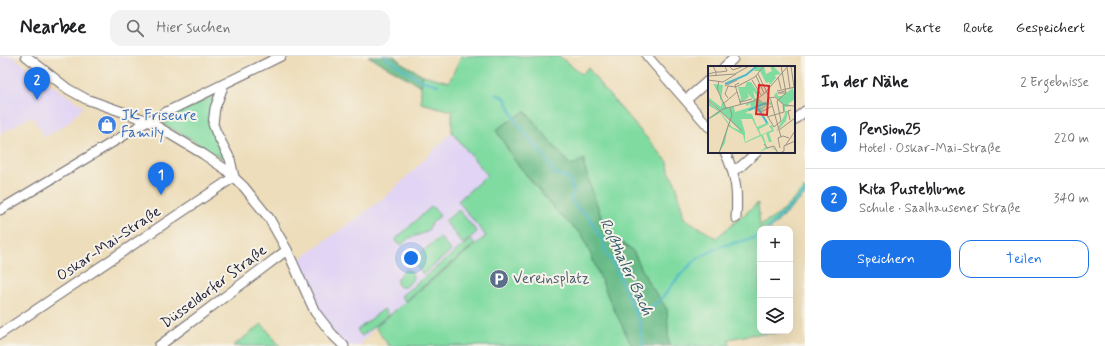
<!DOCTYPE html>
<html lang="de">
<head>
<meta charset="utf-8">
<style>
  :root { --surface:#fff; --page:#f2f2f2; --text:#202124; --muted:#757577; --line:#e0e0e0; --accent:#1a73e8 }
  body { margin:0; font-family:Mynerve,sans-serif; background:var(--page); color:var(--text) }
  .controls { position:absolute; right:12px; bottom:12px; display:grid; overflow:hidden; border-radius:8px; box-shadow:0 4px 16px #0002 }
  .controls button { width:36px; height:36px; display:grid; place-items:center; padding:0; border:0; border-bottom:1px solid var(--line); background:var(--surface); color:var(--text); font:20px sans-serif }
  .you { position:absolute; left:411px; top:202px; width:14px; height:14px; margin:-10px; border:3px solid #fff; border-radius:50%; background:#1a73e8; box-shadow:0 0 0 6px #1a73e833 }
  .badge { display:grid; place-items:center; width:26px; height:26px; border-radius:50%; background:var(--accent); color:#fff; font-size:13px; font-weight:700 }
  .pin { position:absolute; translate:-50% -33px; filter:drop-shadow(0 1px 2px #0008) }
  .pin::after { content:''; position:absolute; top:21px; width:14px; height:12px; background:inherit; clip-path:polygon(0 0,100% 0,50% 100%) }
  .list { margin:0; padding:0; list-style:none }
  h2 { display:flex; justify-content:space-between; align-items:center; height:52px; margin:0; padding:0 16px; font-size:17px }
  h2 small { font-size:13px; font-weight:400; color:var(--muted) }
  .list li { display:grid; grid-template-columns:26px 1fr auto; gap:12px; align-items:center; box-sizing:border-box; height:60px; padding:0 16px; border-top:1px solid var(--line) }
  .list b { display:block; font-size:15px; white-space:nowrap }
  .list p { margin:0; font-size:13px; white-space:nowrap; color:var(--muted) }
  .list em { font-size:13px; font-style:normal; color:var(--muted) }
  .actions { display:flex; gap:8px; padding:12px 16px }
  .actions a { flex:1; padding:9px 0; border:1px solid var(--accent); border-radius:12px; text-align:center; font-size:14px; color:var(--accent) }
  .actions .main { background:var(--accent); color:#fff }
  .icon { flex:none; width:22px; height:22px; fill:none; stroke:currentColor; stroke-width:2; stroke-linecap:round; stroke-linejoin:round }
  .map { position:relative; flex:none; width:805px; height:290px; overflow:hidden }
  header { display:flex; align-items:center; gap:24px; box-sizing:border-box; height:56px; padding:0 20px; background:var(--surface); border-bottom:1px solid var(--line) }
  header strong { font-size:19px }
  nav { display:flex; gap:22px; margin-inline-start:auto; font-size:14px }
  .search { width:280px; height:36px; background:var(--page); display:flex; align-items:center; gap:10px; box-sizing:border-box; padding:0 14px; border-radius:12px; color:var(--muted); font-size:15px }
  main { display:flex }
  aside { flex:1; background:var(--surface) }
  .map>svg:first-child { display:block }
</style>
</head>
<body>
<header>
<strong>Nearbee</strong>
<div class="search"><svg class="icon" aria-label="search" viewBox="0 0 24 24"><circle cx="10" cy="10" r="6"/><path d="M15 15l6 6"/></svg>Hier suchen</div>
<nav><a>Karte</a><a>Route</a><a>Gespeichert</a></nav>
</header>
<main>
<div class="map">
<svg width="805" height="290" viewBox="0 0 805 290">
  <rect width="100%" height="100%" fill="#f7f3e8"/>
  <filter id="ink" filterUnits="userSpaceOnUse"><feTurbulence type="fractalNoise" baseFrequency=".025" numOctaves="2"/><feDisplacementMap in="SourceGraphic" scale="8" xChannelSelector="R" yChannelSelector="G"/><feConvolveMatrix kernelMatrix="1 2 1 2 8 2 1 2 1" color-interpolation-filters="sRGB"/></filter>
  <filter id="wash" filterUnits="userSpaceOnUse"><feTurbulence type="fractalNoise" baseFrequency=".012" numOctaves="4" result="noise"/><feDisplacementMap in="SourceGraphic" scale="16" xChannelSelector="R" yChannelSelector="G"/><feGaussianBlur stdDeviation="0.9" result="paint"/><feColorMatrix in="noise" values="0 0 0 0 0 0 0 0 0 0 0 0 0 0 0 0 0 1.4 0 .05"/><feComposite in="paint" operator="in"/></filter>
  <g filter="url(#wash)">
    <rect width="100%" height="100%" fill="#edddba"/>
    <g fill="#e1d4f4">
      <polygon points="0,0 12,0 66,39 84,50 68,67 45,81 32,60 0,78"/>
      <polygon points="452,76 487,119 486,180 375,271 359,290 344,290 332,278 293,208 387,140"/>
    </g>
    <g fill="#80dba1" stroke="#517e6e">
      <polygon points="461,0 559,0 581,18 588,12 602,31 668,106 669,115 677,131 684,162 716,182 758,147 760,170 778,159 805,132 805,139 785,158 771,173 760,173 760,275 779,275 777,277 749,279 729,283 729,290 669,290 667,253 648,226 633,195 614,181 603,167 584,110 584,104 571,110 525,55 496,74 515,105 557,156 583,180 610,245 632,290 389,290 375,271 486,180 458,145 487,119 452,76 452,55 421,47 421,30 423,19 449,26"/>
      <polygon points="215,39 217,41 210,58 209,68 224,100 221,102 191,83 165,69 165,63"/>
      <polygon points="432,150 440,160 431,168 427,176 409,182 402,189 398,187 396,183"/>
      <polygon points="459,154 477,176 463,188 445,165"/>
      <polygon points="440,181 451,195 423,218 413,206 419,201 418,199"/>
      <polygon points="471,183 475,188 405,245 401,240"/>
      <polygon points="405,214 409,214 412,216 413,223 406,231 400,231 397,228 397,222"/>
      <polygon points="384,253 388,259 362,280 357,274"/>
      <polygon points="262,268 280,290 233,290"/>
    </g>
    <g fill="#68bb87" stroke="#456e61">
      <polygon points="368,0 394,0 402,7 423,19 421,30"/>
      <polygon points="525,55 571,110 584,103 584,110 603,167 614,181 633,195 648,226 667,253 669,290 632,290 610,245 583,180 557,156 515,105 496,74"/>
    </g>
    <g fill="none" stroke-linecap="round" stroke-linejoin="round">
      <g stroke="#4db9c8" stroke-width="2.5">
        <polyline points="384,0 420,24 438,29"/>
        <path d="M496,38L505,42L517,67L545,101L554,117L568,122L574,136L571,143C576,150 579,157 588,159L598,177L603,185L606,197L614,209L640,267L643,290"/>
        <polyline points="767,173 805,136"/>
        <polyline points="635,256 649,253 662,242 681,218 698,202 722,190 754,182 760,178"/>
      </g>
    </g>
  </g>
  <g filter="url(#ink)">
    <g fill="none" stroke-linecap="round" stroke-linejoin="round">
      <defs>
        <g id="minor">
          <polyline points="26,0 68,33 86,43 148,65 203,98 225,113 244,131 269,162 287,194 315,256 332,278 344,290"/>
          <polyline points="647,0 709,71"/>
          <polyline points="724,11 733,3"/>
          <polyline points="224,28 215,52 213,68 216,76 230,103 234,121"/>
          <polyline points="686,44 709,24"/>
          <polyline points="794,64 805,55"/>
          <path d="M725,96C736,120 738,135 736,162"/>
          <polyline points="733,114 740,111 757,96"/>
          <polyline points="0,154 148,65 281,0"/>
          <polyline points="0,278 234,121"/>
          <polyline points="159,290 287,194"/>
        </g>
      </defs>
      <use href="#minor" stroke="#696367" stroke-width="11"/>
      <use href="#minor" stroke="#fff" stroke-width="9"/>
    </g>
  </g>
  <defs>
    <symbol id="shop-disc" viewBox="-11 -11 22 22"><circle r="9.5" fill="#3f7fe0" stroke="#f7f3e8"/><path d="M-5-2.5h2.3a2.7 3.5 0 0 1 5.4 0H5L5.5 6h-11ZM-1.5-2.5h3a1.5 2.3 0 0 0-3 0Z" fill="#fff"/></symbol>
    <symbol id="parking-disc" viewBox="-11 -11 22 22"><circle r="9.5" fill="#5c6f8a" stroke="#f7f3e8"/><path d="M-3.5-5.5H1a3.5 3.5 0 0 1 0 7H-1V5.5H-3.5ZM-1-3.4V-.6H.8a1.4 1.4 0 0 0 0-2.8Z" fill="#fff"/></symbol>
  </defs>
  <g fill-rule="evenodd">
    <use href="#shop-disc" x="96" y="58" width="22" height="22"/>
    <use href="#parking-disc" x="488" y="212" width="22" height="22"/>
  </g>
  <g text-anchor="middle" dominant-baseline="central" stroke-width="4" stroke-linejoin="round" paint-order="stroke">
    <g font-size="15" fill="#366cbe" stroke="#f7f3e8" text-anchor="start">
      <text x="121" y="60">JK Friseure<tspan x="121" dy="17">Family</tspan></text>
    </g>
    <g font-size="15" fill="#22223b" stroke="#f7f3e8">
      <text transform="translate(109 188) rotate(-34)">Oskar-Mai-Straße</text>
      <text transform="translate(214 231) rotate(-37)">Düsseldorfer Straße</text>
    </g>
    <g font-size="15" fill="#4e5e75" stroke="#f7f3e8" text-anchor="start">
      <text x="513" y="223">Vereinsplatz</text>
    </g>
    <g font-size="16" font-style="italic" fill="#31576c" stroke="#f7f3e8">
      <text transform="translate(626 211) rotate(65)">Roßthaler Bach</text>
    </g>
  </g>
  <g transform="translate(708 10)">
    <rect width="87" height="87" fill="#edddba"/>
    <path d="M49,0H56L58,8L64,5L62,0H65L73,8L67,9L68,12L62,19L61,16L58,17L52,5H46ZM39,16H43L51,28L49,30L45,24L47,33L50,32L56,37L63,36V39L60,38L53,45L61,58L51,63L53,69L64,64L61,60L64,59L66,65L61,67L64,76H61L58,67L55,69L59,81L66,82L69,86L63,81L52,86L58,81L53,70L37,77L35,69L20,60L17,77L11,87L20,58L12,47L0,54L10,45L0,39V35L12,46L24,61L33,65L0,33V31L13,41L14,37L12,33V28L5,18L15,19L13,34L18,41H26L27,46L43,41L42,37L40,40L37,38L46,34L39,27L41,31L31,38L33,32L30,21H37ZM57,37L56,40L46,44L53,47L59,57L49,61L44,48L37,47ZM33,53H44L52,69L37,76V66ZM85,22L87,33L80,38L83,40L77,41V45H80L78,55L68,66L77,48L75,39L66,29L69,26L70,30H74Z" fill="#80dba1" fill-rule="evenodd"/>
    <path fill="none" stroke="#4db9c8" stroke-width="2" d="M17,18L38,9L49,0M50,42L59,57M41,44L58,37"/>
    <path fill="none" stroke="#9c9287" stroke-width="1" d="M5,0L8,6H12L19,5L17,0M21,0L25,4L36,0M83,0L86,21M79,1L82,23M0,8L8,6V10M50,8L63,35L73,71M0,10L27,8L41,0M48,10L56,27M70,11L73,23M0,14L15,16L28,8M44,14L53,29M11,15L9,23L18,42M31,17L27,19L33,39M17,20L29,14M28,21L47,11L56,0M69,25L87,21M77,25L70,27H78M20,32L17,28L20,20L28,21M61,32L67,31L76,39L87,40M0,34L34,65M69,35L78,27L73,0M32,36L44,33M15,38L29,26M53,46L64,40M59,51L76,46L75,39M60,51L66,61L73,55L69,35M0,53L15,43L46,35L57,27L80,0M82,54L80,45L83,44M71,64L87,52M56,78L59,82L66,80L70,87M77,80L87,65M72,82L70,72L75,70L81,72M11,87L24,49L22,42M72,87L76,85V80L87,75"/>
    <path fill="#d62828" fill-opacity="0.15" stroke="#d62828" stroke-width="2" d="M51,19L61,20L59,49L48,48Z"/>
    <rect width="87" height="87" fill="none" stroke="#22223b" stroke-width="2"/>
  </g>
</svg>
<div class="controls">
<button>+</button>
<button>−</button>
<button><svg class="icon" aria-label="layers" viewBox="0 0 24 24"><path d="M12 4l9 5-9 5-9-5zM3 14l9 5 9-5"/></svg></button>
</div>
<div class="you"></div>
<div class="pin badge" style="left:161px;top:139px">1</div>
<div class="pin badge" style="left:37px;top:44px">2</div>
</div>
<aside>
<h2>In der Nähe<small>2 Ergebnisse</small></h2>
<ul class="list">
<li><span class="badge">1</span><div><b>Pension25</b><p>Hotel · Oskar-Mai-Straße</p></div><em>220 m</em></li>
<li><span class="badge">2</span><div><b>Kita Pusteblume</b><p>Schule · Saalhausener Straße</p></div><em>340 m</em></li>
</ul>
<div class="actions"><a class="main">Speichern</a><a>Teilen</a></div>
</aside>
</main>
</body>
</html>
